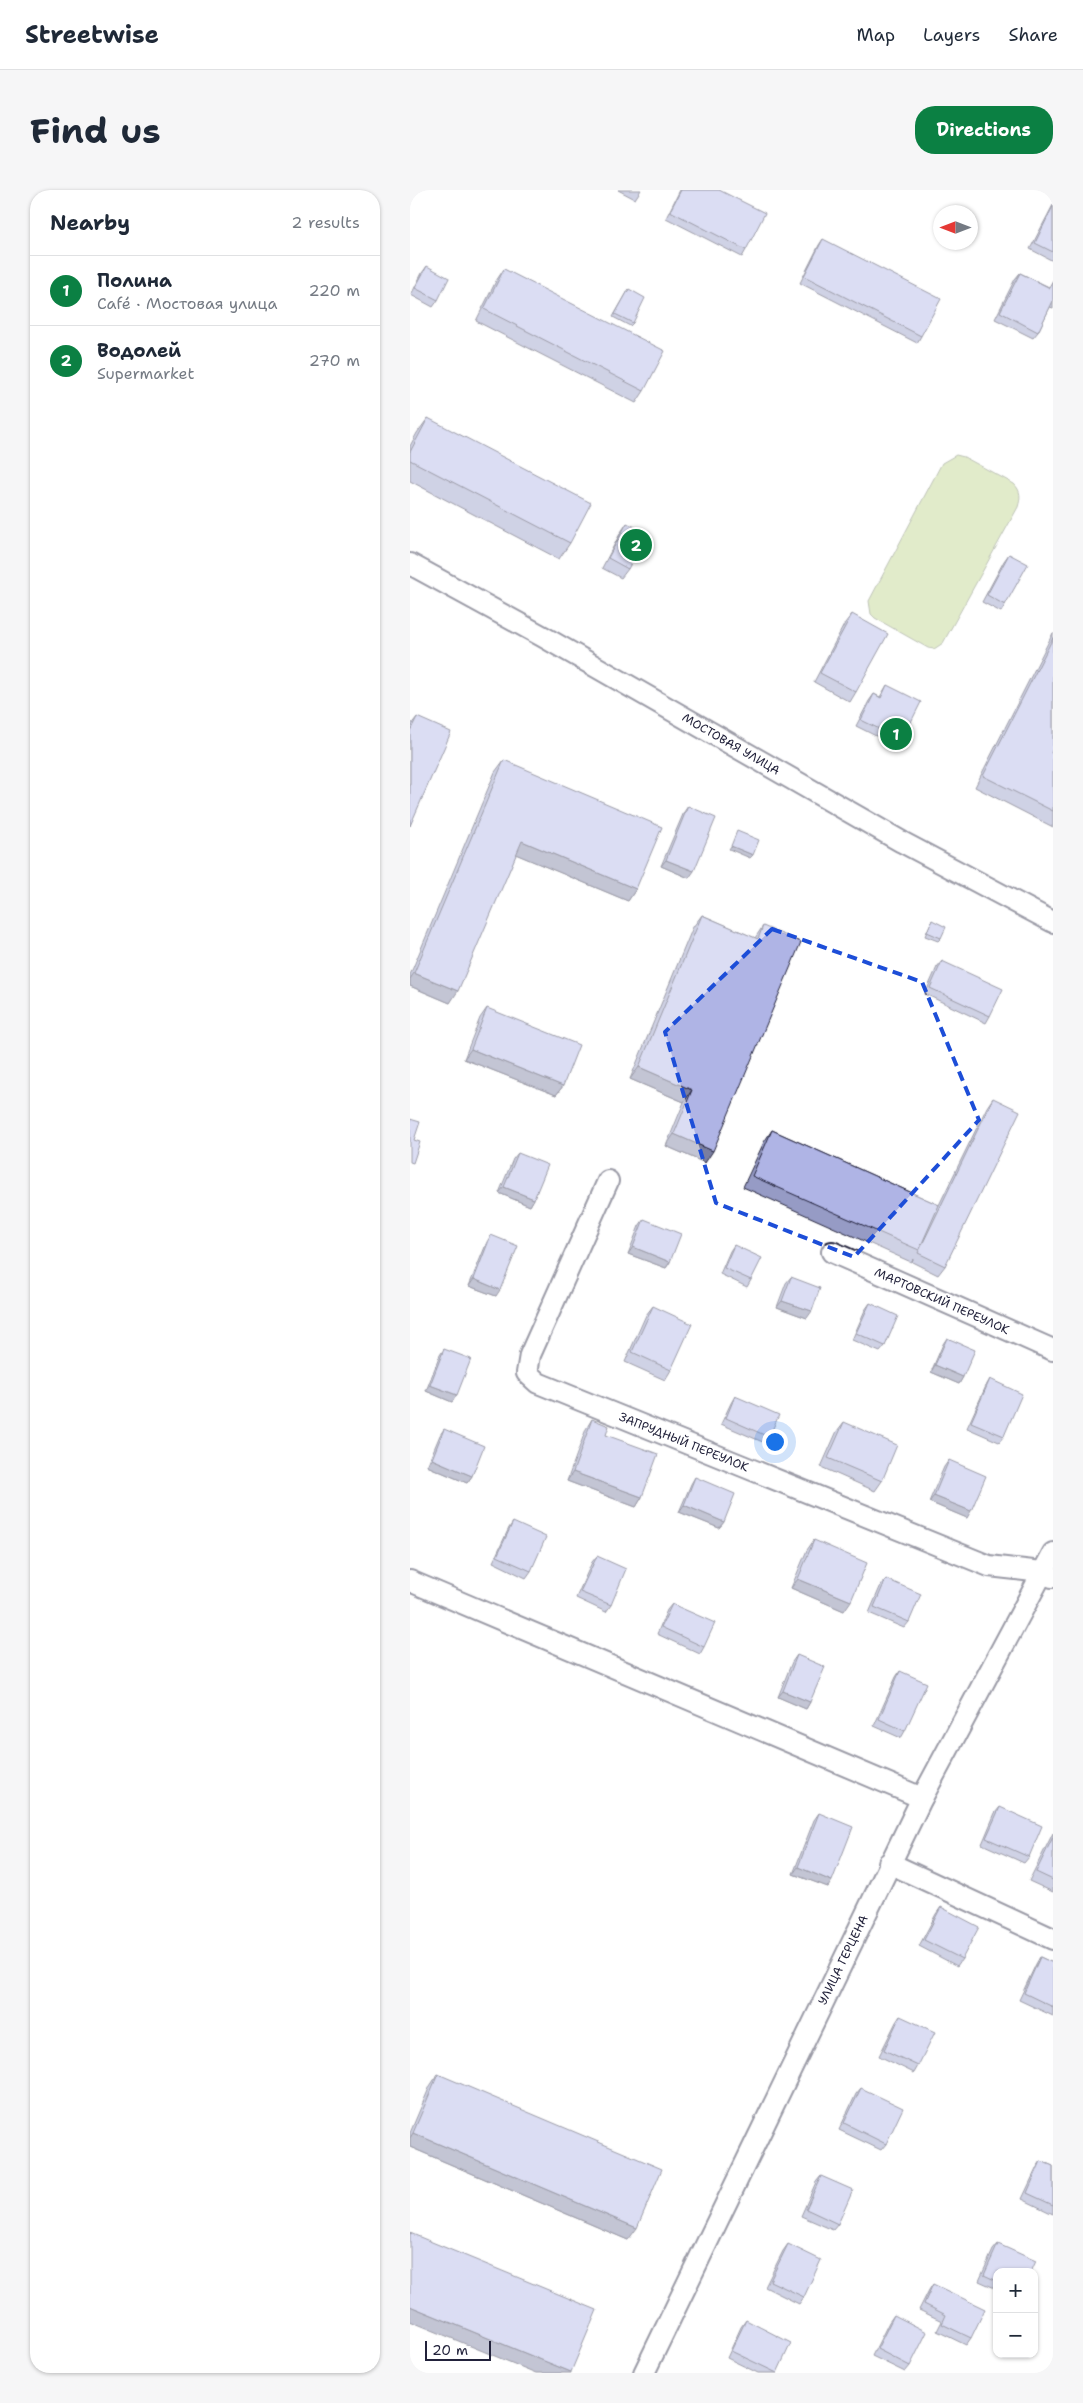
<!DOCTYPE html>
<html lang="en">
<head>
<meta charset="utf-8">
<style>
  :root { --surface:#fff; --page:#f6f6f7; --text:#1f2937; --muted:#747a83; --line:#e0e1e3; --accent:#0b8043 }
  body { margin:0; font-family:"Shantell Sans",sans-serif; background:var(--page); color:var(--text) }
  .controls { position:absolute; right:15px; bottom:15px; display:grid; overflow:hidden; border-radius:10px; box-shadow:0 1px 4px #0004 }
  .controls button { width:45px; height:45px; display:grid; place-items:center; padding:0; border:0; border-bottom:1px solid var(--line); background:var(--surface); color:var(--text); font:25px sans-serif }
  .compass { position:absolute; left:523px; top:15px; width:45px; height:45px; border-radius:50%; background:var(--surface); box-shadow:0 1px 4px #0004; rotate:270deg }
  .scale { position:absolute; left:15px; bottom:12px; width:66px; box-sizing:border-box; padding-left:5px; border:2px solid #22223b; border-top:0; font-size:14px; line-height:18px; white-space:nowrap; color:#22223b; -webkit-text-stroke:4px #fff; paint-order:stroke }
  .you { position:absolute; left:364px; top:1251px; width:18px; height:18px; margin:-12px; border:4px solid #fff; border-radius:50%; background:#1a73e8; box-shadow:0 0 0 8px #1a73e833 }
  .badge { display:grid; place-items:center; width:32px; height:32px; border-radius:50%; background:var(--accent); color:#fff; font-size:16px; font-weight:700 }
  .pin { position:absolute; translate:-50% -50%; border:2px solid #fff; box-shadow:0 1px 5px #0006 }
  .list { margin:0; padding:0; list-style:none }
  h2 { display:flex; justify-content:space-between; align-items:center; height:65px; margin:0; padding:0 20px; font-size:21px }
  h2 small { font-size:16px; font-weight:400; color:var(--muted) }
  .list li { display:grid; grid-template-columns:32px 1fr auto; gap:15px; align-items:center; box-sizing:border-box; height:70px; padding:0 20px; border-top:1px solid var(--line) }
  .list b { display:block; font-size:19px; white-space:nowrap }
  .list p { margin:0; font-size:16px; white-space:nowrap; color:var(--muted) }
  .list em { font-size:16px; font-style:normal; color:var(--muted) }
  .map { position:relative; flex:none; width:643px; height:2183px; overflow:hidden; border-radius:20px }
  header { display:flex; align-items:center; gap:30px; box-sizing:border-box; height:70px; padding:0 25px; background:var(--surface); border-bottom:1px solid var(--line) }
  header strong { font-size:24px }
  nav { display:flex; gap:28px; margin-inline-start:auto; font-size:18px }
  .intro { display:flex; align-items:center; justify-content:space-between; box-sizing:border-box; height:120px; padding:0 30px }
  h1 { margin:0; font-size:35px }
  .button { padding:12px 22px; border-radius:20px; background:var(--accent); color:#fff; font-size:18px; font-weight:700 }
  main { display:flex; gap:30px; padding:0 30px }
  aside { flex:1; background:var(--surface); border-radius:20px; box-shadow:0 1px 4px #0004 }
  .map>svg:first-child { display:block }
</style>
</head>
<body>
<header>
<strong>Streetwise</strong>
<nav><a>Map</a><a>Layers</a><a>Share</a></nav>
</header>
<div class="intro"><h1>Find us</h1><a class="button">Directions</a></div>
<main>
<aside>
<h2>Nearby<small>2 results</small></h2>
<ul class="list">
<li><span class="badge">1</span><div><b>Полина</b><p>Café · Мостовая улица</p></div><em>220 m</em></li>
<li><span class="badge">2</span><div><b>Водолей</b><p>Supermarket</p></div><em>270 m</em></li>
</ul>
</aside>
<div class="map">
<svg width="643" height="2183" viewBox="0 0 643 2183">
  <rect width="100%" height="100%" fill="#fff"/>
  <filter id="ink" filterUnits="userSpaceOnUse"><feTurbulence type="fractalNoise" baseFrequency=".02" numOctaves="2"/><feDisplacementMap in="SourceGraphic" scale="10" xChannelSelector="R" yChannelSelector="G"/><feConvolveMatrix kernelMatrix="1 2 1 2 8 2 1 2 1" color-interpolation-filters="sRGB"/></filter>
  <g filter="url(#ink)">
    <path fill="#bdd38a" stroke="#707a62" d="M546,265L554,267L604,294C611,301 611,307 608,317L533,453L524,459L518,458L465,428L461,424L459,411L532,273Z"/>
    <g fill="none" stroke-linecap="round" stroke-linejoin="round">
      <defs>
        <g id="minor">
          <polyline points="0,374 132,446 492,652 643,732"/>
          <polyline points="198,991 120,1165 117,1183 128,1193 579,1376 632,1382 642,1387"/>
          <polyline points="422,1062 643,1160"/>
          <polyline points="0,1391 512,1608"/>
          <polyline points="479,1673 643,1749"/>
          <polyline points="234,2183 512,1608 643,1363"/>
        </g>
      </defs>
      <use href="#minor" stroke="#22223b" stroke-width="24"/>
      <use href="#minor" stroke="#fff" stroke-width="20"/>
    </g>
    <g fill="#969bc5" stroke="#22223b">
      <polygon points="208,0 231,0 225,9"/>
      <polygon points="270,0 309,0 336,60 332,67 256,28"/>
      <polygon points="643,15 643,71 620,59"/>
      <polygon points="413,49 511,146 507,153 390,93 409,55"/>
      <polygon points="17,76 28,110 23,117 1,105 12,83"/>
      <polygon points="94,79 234,201 226,213 66,131 86,91"/>
      <polygon points="610,83 639,97 643,90 643,118 640,117 628,142 623,148 585,129 605,89"/>
      <polygon points="219,99 223,133 220,136 203,127"/>
      <polygon points="18,228 160,353 149,369 0,291 0,256 7,243"/>
      <polygon points="217,333 218,379 211,388 192,378 211,342"/>
      <polygon points="599,364 595,415 591,422 572,412 594,371"/>
      <polygon points="442,424 446,502 440,512 404,492 435,433"/>
      <polygon points="643,443 643,558 641,563 643,564 643,637 565,597"/>
      <polygon points="477,495 492,550 488,557 446,536 459,511 464,504 470,507"/>
      <polygon points="7,527 0,636 0,536"/>
      <polygon points="94,570 226,699 218,711 106,664 40,813 0,796 0,785 85,582"/>
      <polygon points="278,616 279,688 251,676 274,622"/>
      <polygon points="292,725 345,748 353,736 295,973 256,956 274,912 220,889 283,737"/>
      <polygon points="522,730 531,748 528,751 515,746"/>
      <polygon points="532,771 580,826 576,833 515,804 527,777"/>
      <polygon points="77,818 153,896 146,905 54,869 70,828"/>
      <polygon points="583,908 535,1076 528,1085 502,1072 503,1069 501,1072 333,997 354,952 362,940 529,1015 577,917"/>
      <polygon points="108,963 124,1009 120,1016 89,1003 103,969"/>
      <polygon points="234,1029 260,1072 256,1078 218,1064 229,1036"/>
      <polygon points="81,1045 86,1106 59,1096 77,1052"/>
      <polygon points="324,1055 341,1090 337,1097 310,1084 320,1061"/>
      <polygon points="381,1087 397,1128 367,1117 376,1093"/>
      <polygon points="460,1113 475,1156 470,1162 442,1150 455,1120"/>
      <polygon points="243,1116 261,1180 255,1190 215,1172 236,1125"/>
      <polygon points="537,1148 553,1187 549,1194 521,1182 533,1154"/>
      <polygon points="34,1159 42,1212 16,1201 30,1165"/>
      <polygon points="580,1189 594,1246 589,1252 557,1238 576,1196"/>
      <polygon points="325,1206 359,1247 355,1253 311,1234 321,1213"/>
      <polygon points="182,1229 196,1245 232,1307 226,1317 157,1291 176,1239"/>
      <polygon points="434,1232 472,1291 465,1301 411,1277 427,1241"/>
      <polygon points="34,1239 62,1286 57,1293 17,1276 30,1245"/>
      <polygon points="539,1270 557,1328 519,1312 534,1277"/>
      <polygon points="285,1287 314,1332 309,1338 269,1322 281,1294"/>
      <polygon points="103,1332 121,1381 116,1388 83,1372 99,1338"/>
      <polygon points="404,1350 434,1421 381,1398 397,1360"/>
      <polygon points="187,1366 201,1415 196,1422 166,1408 182,1372"/>
      <polygon points="476,1389 499,1432 494,1438 459,1423 471,1395"/>
      <polygon points="262,1414 294,1457 290,1464 247,1444 257,1420"/>
      <polygon points="387,1465 400,1512 396,1519 368,1507 382,1472"/>
      <polygon points="490,1481 495,1541 491,1548 464,1536 486,1487"/>
      <polygon points="590,1617 619,1667 614,1673 572,1654 585,1623"/>
      <polygon points="409,1623 418,1697 383,1684 404,1630"/>
      <polygon points="643,1643 643,1702 619,1691"/>
      <polygon points="531,1717 552,1769 547,1776 509,1756 526,1724"/>
      <polygon points="630,1767 643,1773 643,1826 609,1810 626,1774"/>
      <polygon points="490,1826 508,1876 504,1883 469,1866 486,1832"/>
      <polygon points="28,1884 218,2050 0,1957 0,1943 20,1896"/>
      <polygon points="451,1898 476,1954 471,1960 429,1940 446,1904"/>
      <polygon points="631,1971 643,1976 643,2024 612,2009 627,1977"/>
      <polygon points="411,1986 428,2034 423,2040 391,2026 406,1992"/>
      <polygon points="378,2054 394,2107 389,2114 355,2097 373,2061"/>
      <polygon points="588,2054 587,2082 587,2099 569,2091 583,2060"/>
      <polygon points="523,2094 561,2148 556,2155 527,2141 532,2131 509,2120 519,2100"/>
      <polygon points="484,2125 500,2176 495,2182 462,2166 479,2132"/>
      <polygon points="336,2130 367,2183 348,2183 317,2168 331,2137"/>
    </g>
    <g fill="#7a7ea0" stroke="#22223b">
      <polygon points="112,651 226,699 218,711 103,663"/>
      <polygon points="321,656 343,665 340,668 319,659"/>
      <polygon points="256,670 284,681 279,688 251,676"/>
      <polygon points="4,783 48,801 40,813 0,796 0,789"/>
      <polygon points="61,859 153,896 146,905 54,869"/>
      <polygon points="229,877 282,900 274,912 220,889"/>
      <polygon points="264,944 303,961 295,973 256,956"/>
      <polygon points="94,997 124,1009 120,1016 89,1003"/>
      <polygon points="223,1057 260,1072 256,1078 218,1064"/>
      <polygon points="64,1089 90,1100 86,1106 59,1096"/>
      <polygon points="372,1111 402,1121 397,1128 367,1117"/>
      <polygon points="525,1175 553,1187 549,1194 521,1182"/>
      <polygon points="20,1195 47,1205 42,1212 16,1201"/>
      <polygon points="22,1269 62,1286 57,1293 17,1276"/>
      <polygon points="163,1282 232,1307 226,1317 157,1291"/>
      <polygon points="524,1306 561,1321 557,1328 519,1312"/>
      <polygon points="274,1315 314,1332 309,1338 269,1322"/>
      <polygon points="388,1389 441,1411 434,1421 381,1398"/>
      <polygon points="373,1501 400,1512 396,1519 368,1507"/>
      <polygon points="388,1677 422,1691 418,1697 383,1684"/>
      <polygon points="3,1943 227,2038 218,2050 0,1957 0,1948"/>
      <polygon points="0,2116 161,2182 161,2183 126,2183 0,2131"/>
    </g>
    <g fill="#afb4e5" stroke="#22223b">
      <polygon points="271,0 309,0 355,23 336,60 260,21"/>
      <polygon points="643,16 643,62 625,53"/>
      <polygon points="413,49 531,109 511,146 394,86"/>
      <polygon points="17,76 39,88 28,110 5,98"/>
      <polygon points="94,79 255,161 234,201 74,119"/>
      <polygon points="610,83 640,98 643,92 643,111 628,142 590,122"/>
      <polygon points="219,99 235,108 223,133 205,124"/>
      <polygon points="18,228 181,313 160,353 0,270 0,262"/>
      <polygon points="217,333 237,343 218,379 198,368"/>
      <polygon points="599,364 618,374 595,415 577,405"/>
      <polygon points="442,424 478,444 446,502 410,483"/>
      <polygon points="643,448 643,558 641,563 643,564 643,621 573,586"/>
      <polygon points="477,495 511,512 492,550 451,530 464,504 471,508"/>
      <polygon points="7,527 41,542 0,636 0,541"/>
      <polygon points="94,570 252,637 226,699 112,651 48,801 4,783"/>
      <polygon points="278,616 306,628 284,681 256,670"/>
      <polygon points="327,641 349,650 343,665 321,656"/>
      <polygon points="292,725 348,749 353,736 391,752 303,961 264,944 282,900 229,877"/>
      <polygon points="522,730 536,737 531,748 517,742"/>
      <polygon points="532,771 593,799 580,826 520,798"/>
      <polygon points="77,818 169,855 153,896 61,859"/>
      <polygon points="583,908 610,921 535,1076 508,1063"/>
      <polygon points="0,929 10,932 4,950 10,952 3,973 0,972"/>
      <polygon points="362,940 529,1015 509,1060 342,986"/>
      <polygon points="108,963 138,975 124,1009 94,997"/>
      <polygon points="234,1029 271,1044 260,1072 223,1057"/>
      <polygon points="81,1045 108,1056 90,1100 64,1089"/>
      <polygon points="324,1055 352,1068 341,1090 314,1078"/>
      <polygon points="381,1087 410,1098 402,1121 372,1111"/>
      <polygon points="460,1113 488,1126 475,1156 446,1143"/>
      <polygon points="243,1116 282,1134 261,1180 222,1162"/>
      <polygon points="537,1148 565,1160 553,1187 525,1175"/>
      <polygon points="34,1159 61,1169 47,1205 20,1195"/>
      <polygon points="580,1189 612,1204 594,1246 561,1232"/>
      <polygon points="325,1206 369,1225 359,1247 316,1228"/>
      <polygon points="182,1229 199,1236 196,1245 248,1264 232,1307 163,1282"/>
      <polygon points="434,1232 487,1255 472,1291 418,1268"/>
      <polygon points="34,1239 74,1256 62,1286 22,1269"/>
      <polygon points="539,1270 576,1286 561,1321 524,1306"/>
      <polygon points="285,1287 325,1304 314,1332 274,1315"/>
      <polygon points="103,1332 136,1347 121,1381 87,1366"/>
      <polygon points="404,1350 457,1373 441,1411 388,1389"/>
      <polygon points="187,1366 216,1379 201,1415 170,1402"/>
      <polygon points="476,1389 511,1404 499,1432 464,1417"/>
      <polygon points="262,1414 305,1433 294,1457 251,1437"/>
      <polygon points="387,1465 415,1477 400,1512 373,1501"/>
      <polygon points="490,1481 517,1493 495,1541 469,1529"/>
      <polygon points="590,1617 632,1636 619,1667 576,1648"/>
      <polygon points="409,1623 443,1637 422,1691 388,1677"/>
      <polygon points="643,1647 643,1690 626,1682"/>
      <polygon points="531,1717 569,1737 552,1769 514,1750"/>
      <polygon points="630,1767 643,1773 643,1817 614,1803"/>
      <polygon points="490,1826 525,1842 508,1876 474,1860"/>
      <polygon points="28,1884 252,1979 227,2038 3,1943"/>
      <polygon points="451,1898 493,1918 476,1954 434,1933"/>
      <polygon points="631,1971 643,1976 643,2015 617,2003"/>
      <polygon points="411,1986 443,2000 428,2034 396,2019"/>
      <polygon points="0,2043 187,2120 161,2182 0,2116"/>
      <polygon points="378,2054 411,2070 394,2107 360,2091"/>
      <polygon points="588,2054 626,2071 621,2082 587,2082 587,2091 574,2085"/>
      <polygon points="523,2094 575,2119 561,2148 532,2134 536,2125 514,2114"/>
      <polygon points="484,2125 517,2142 500,2176 467,2159"/>
      <polygon points="336,2130 381,2153 367,2183 321,2161"/>
    </g>
  </g>
  <path d="M0 0H643V2183H0ZM362,739L512,792L569,930L444,1067L306,1013L255,842Z" fill="#fff" fill-opacity=".55" fill-rule="evenodd"/>
  <path fill="none" stroke="#1d4ed8" stroke-width="4" stroke-dasharray="10 6" stroke-linejoin="round" d="M362,739L512,792L569,930L444,1067L306,1013L255,842Z"/>
  <g text-anchor="middle" dominant-baseline="central" stroke-width="4" stroke-linejoin="round" paint-order="stroke">
    <g font-size="12" fill="#22223b" stroke="#fff">
      <text transform="translate(321 554) rotate(30)">МОСТОВАЯ УЛИЦА</text>
      <text transform="translate(532 1111) rotate(24)">МАРТОВСКИЙ ПЕРЕУЛОК</text>
      <text transform="translate(274 1252) rotate(22)">ЗАПРУДНЫЙ ПЕРЕУЛОК</text>
      <text transform="translate(433 1770) rotate(-64)">УЛИЦА ГЕРЦЕНА</text>
    </g>
  </g>
</svg>
<div class="controls">
<button>+</button>
<button>−</button>
</div>
<svg class="compass" viewBox="-18 -18 36 36"><path d="M0-13l5 13h-10z" fill="#e53935"/><path d="M0 13l5-13h-10z" fill="#747a83"/></svg>
<div class="scale">20 m</div>
<div class="you"></div>
<div class="pin badge" style="left:486px;top:544px">1</div>
<div class="pin badge" style="left:226px;top:355px">2</div>
</div>
</main>
</body>
</html>
